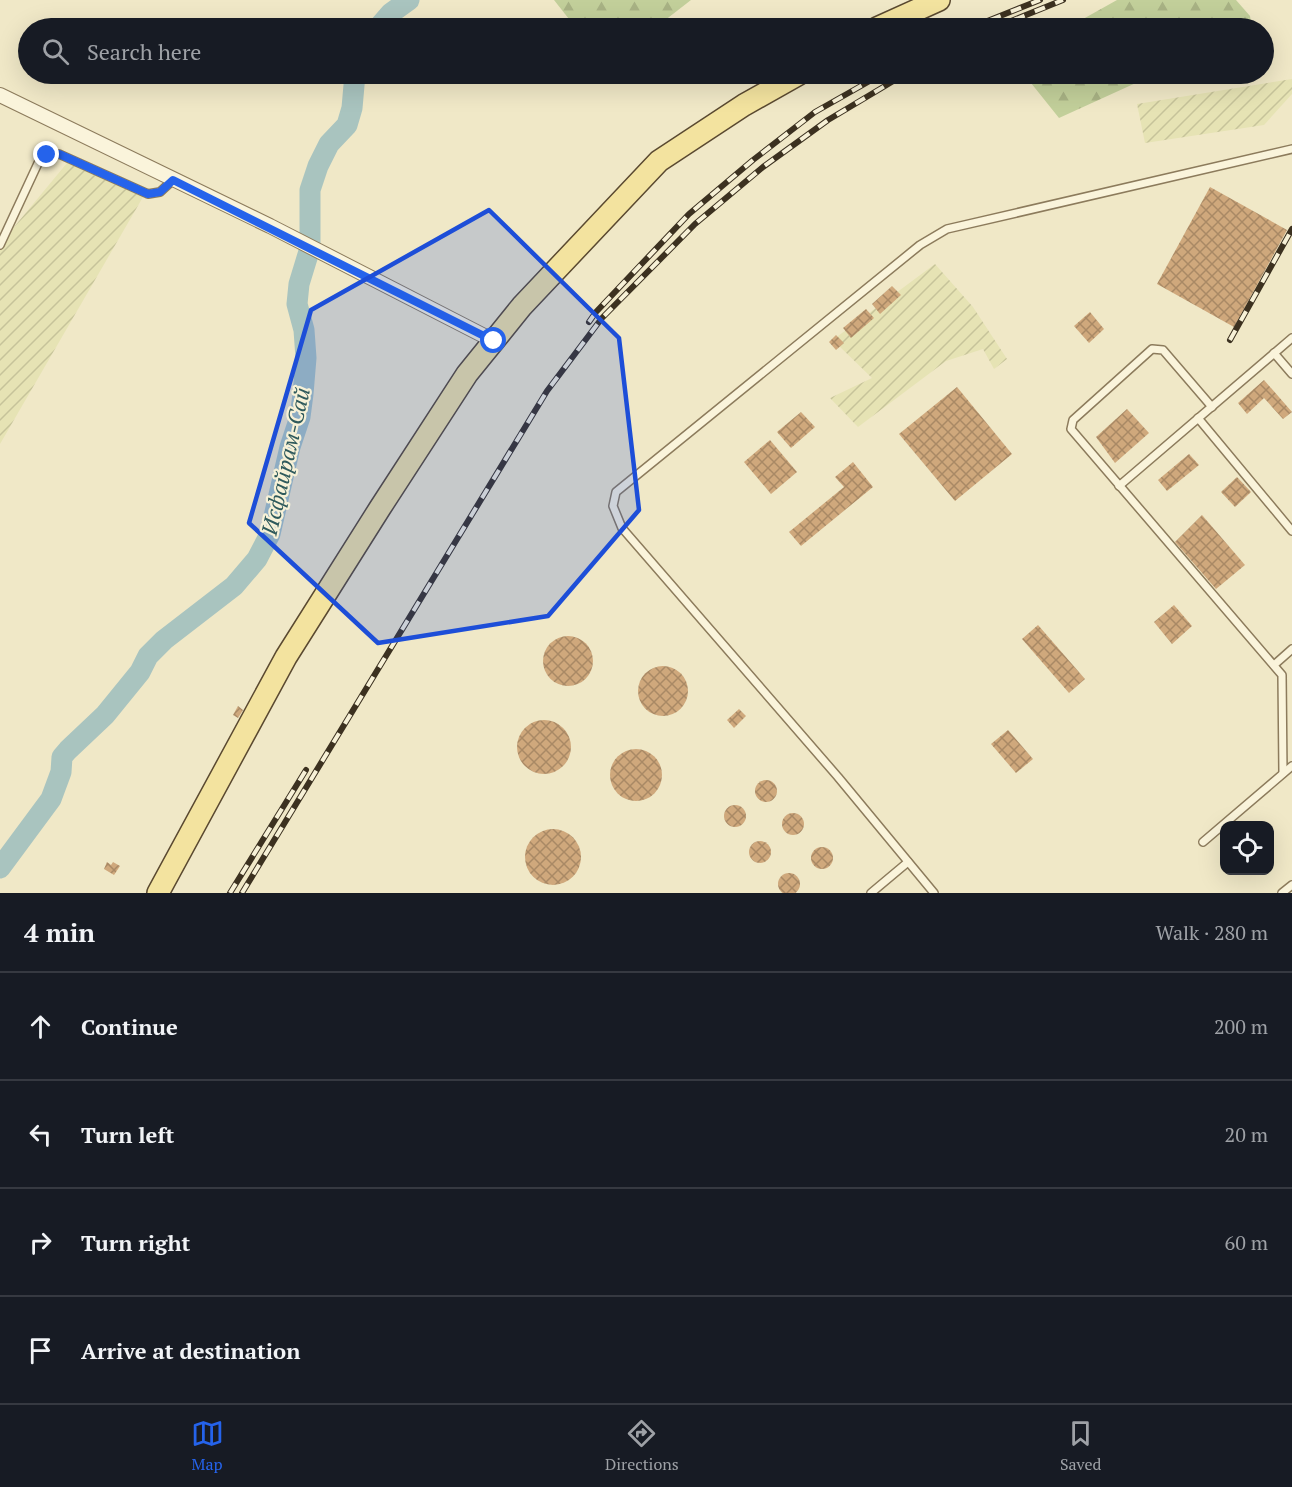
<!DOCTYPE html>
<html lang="en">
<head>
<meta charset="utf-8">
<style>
  :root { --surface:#171b24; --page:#242831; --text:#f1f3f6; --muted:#9ea1a6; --line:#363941; --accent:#2563eb }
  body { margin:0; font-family:"PT Serif",serif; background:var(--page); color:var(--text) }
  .controls { position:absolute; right:18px; bottom:18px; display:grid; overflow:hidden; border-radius:12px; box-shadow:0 6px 24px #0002 }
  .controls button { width:54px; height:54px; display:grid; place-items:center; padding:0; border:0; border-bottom:2px solid var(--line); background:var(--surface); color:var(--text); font:30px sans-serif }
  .stop { position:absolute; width:18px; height:18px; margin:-14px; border:4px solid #2563eb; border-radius:50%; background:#fff }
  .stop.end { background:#2563eb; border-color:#fff; box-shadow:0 2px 6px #0008 }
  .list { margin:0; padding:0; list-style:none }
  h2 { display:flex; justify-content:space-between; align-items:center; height:78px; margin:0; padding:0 24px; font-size:26px }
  h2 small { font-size:20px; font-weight:400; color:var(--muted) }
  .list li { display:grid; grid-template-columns:39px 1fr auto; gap:18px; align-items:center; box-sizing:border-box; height:108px; padding:0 24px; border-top:2px solid var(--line) }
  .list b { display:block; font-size:22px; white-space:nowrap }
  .list em { font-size:20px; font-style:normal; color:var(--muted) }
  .icon { flex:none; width:33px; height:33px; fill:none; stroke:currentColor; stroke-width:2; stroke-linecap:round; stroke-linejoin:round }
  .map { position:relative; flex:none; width:1292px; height:893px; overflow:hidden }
  .search { position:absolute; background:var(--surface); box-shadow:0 6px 24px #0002; left:18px; right:18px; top:18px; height:66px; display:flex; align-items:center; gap:15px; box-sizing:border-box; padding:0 21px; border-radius:33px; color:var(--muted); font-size:22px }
  .sheet { height:510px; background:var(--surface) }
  nav { display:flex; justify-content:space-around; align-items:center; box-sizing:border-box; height:84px; border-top:2px solid var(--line); background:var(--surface); font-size:16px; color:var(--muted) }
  nav a { display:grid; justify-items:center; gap:3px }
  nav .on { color:var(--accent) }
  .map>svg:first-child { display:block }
</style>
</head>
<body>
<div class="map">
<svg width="1292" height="893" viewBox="0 0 1292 893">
  <defs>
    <pattern id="farmland-furrows" width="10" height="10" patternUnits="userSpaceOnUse" patternTransform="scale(1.5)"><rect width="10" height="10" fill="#e6e3b4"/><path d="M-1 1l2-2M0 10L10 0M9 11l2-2" fill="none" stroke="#c6c39a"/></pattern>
    <pattern id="forest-firs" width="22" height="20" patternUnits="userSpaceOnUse" patternTransform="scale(1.5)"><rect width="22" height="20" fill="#c2cf9a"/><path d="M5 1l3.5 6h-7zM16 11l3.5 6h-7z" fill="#a8b284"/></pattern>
    <pattern id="building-cross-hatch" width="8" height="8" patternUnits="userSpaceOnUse" patternTransform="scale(1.5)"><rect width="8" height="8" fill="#cfa87c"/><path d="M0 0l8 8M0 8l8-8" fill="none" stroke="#a98965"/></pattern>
  </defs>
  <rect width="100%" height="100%" fill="#f0e8c7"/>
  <g fill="url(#farmland-furrows)">
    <polygon points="1292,79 1292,94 1264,125 1145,143 1137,104"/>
    <polygon points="67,163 143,197 0,444 0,244"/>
    <polygon points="935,264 973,307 1007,359 994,369 983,349 946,361 858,427 830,398 872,378 837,344 838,336"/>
  </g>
  <g fill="url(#forest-firs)">
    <polygon points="554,0 691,0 655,28 576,28"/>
    <polygon points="1117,0 1236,0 1250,16 1252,28 1067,28"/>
    <polygon points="1027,74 1168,74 1149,77 1059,118 1031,83"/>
  </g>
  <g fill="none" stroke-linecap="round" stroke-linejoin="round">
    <g stroke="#a9c4bf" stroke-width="21">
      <polyline points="378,28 391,13 409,0"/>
      <polyline points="0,868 51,799 61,772 62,757 68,750 105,715 140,672 148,656 164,640 234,586 257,559 270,534 290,447 300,417 303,394 306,358 304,330 297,304 299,284 310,248 310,190 318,166 329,144 347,125 352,108 355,74"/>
    </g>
  </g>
  <g fill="url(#building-cross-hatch)">
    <polygon points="1210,187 1287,230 1234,327 1157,284"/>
    <polygon points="892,286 901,295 880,314 872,304"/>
    <polygon points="866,309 874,318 851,338 843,328"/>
    <polygon points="1090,312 1104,329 1089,343 1074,326"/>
    <polygon points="836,335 844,343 836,350 829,342"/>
    <polygon points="1264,380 1292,412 1283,419 1264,398 1247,414 1238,403"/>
    <polygon points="957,387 1012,454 955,501 899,434"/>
    <polygon points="1127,409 1149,433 1115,463 1096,437"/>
    <polygon points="801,412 815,427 791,448 777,432"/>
    <polygon points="770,440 797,472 771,494 744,462"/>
    <polygon points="1189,454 1199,465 1167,491 1158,480"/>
    <polygon points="853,462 873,487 801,546 789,532 844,487 835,477"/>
    <polygon points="1237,477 1251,492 1235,507 1221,492"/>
    <polygon points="1202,515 1245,565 1216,589 1175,542"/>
    <polygon points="1174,605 1192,626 1172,644 1154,622"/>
    <polygon points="1038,625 1085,679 1069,693 1022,639"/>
    <circle cx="568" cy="661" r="25"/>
    <circle cx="663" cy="691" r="25"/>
    <polygon points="238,706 243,710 238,718 233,715"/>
    <polygon points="739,709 746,716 734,728 727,720"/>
    <circle cx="544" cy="747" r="27"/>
    <polygon points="1008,730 1033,759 1016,773 991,744"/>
    <circle cx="636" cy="775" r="26"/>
    <circle cx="766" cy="791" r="11"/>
    <circle cx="735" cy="816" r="11"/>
    <circle cx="793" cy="824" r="11"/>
    <circle cx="553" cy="857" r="28"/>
    <circle cx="760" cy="852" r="11"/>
    <circle cx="822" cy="858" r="11"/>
    <polygon points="107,862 111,865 113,862 120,866 114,875 104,869"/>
    <circle cx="789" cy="884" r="11"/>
  </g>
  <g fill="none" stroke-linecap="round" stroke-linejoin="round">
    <defs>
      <g id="service">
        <polyline points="0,245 40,159 47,155 59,154 148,194 160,192 173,180"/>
        <polyline points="1274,353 1292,374"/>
        <polyline points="1212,407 1163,350 1152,349 1073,420 1071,429 1282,675 1283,773"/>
        <polyline points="1198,418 1292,531"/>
        <polyline points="1119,486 1292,338"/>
        <polyline points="1274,665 1292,649"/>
        <polyline points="1203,842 1292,766"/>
        <polyline points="871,893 908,862"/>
        <polyline points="934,893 838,777 622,528 613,506 616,492 920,245 947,229 1292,149"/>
        <polyline points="1282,893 1292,885"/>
      </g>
      <polyline id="minor" points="0,95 270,226 494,341"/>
      <g id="primary">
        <polyline points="877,28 939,0"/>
        <polyline points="158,893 286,657 380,508 467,374 522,306 659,161 744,105 799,74"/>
      </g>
    </defs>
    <use href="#service" stroke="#8c7b5c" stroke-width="10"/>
    <use href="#minor" stroke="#8c7b5c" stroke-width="16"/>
    <use href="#primary" stroke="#5a4930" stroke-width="24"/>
    <use href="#service" stroke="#faf4db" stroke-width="7"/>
    <use href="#minor" stroke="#faf4db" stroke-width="14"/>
    <use href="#primary" stroke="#f3e39f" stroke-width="21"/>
    <defs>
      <g id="rail">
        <polyline points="970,28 1040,0"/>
        <polyline points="994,28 1063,0"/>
        <polyline points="589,322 596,312 689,214 753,160 815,112 882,74"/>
        <polyline points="1230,340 1292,229"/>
        <polyline points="230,893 306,770"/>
        <polyline points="242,893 547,391 602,318 695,224 763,167 828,120 905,74"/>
      </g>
    </defs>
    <use href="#rail" stroke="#3c3120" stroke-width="6"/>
    <use href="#rail" stroke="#f7f1d7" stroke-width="4" stroke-dasharray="11" stroke-linecap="butt"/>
  </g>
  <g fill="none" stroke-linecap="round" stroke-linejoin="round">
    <polyline stroke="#2563eb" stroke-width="8" points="47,155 59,154 148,194 160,192 173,180 494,341"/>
  </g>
  <path fill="#1d4ed8" fill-opacity="0.2" stroke="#1d4ed8" stroke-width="4.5" stroke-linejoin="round" d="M489,210L619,338L639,510L548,616L378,643L249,523L311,310Z"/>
  <g text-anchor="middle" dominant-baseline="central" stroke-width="4.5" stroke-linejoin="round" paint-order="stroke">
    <g font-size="22" font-style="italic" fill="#2f5a5c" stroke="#f7f1d7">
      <text transform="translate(285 461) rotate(-77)">Исфайрам-Сай</text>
    </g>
  </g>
</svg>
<div class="controls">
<button><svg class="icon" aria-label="locate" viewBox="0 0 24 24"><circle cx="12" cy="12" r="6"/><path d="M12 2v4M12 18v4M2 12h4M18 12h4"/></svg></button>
</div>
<div class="stop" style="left:494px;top:341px"></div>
<div class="stop end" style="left:47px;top:155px"></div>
<div class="search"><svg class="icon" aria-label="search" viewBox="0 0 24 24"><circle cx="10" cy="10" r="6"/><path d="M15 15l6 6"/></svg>Search here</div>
</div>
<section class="sheet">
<h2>4 min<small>Walk · 280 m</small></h2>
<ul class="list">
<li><svg class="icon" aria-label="ahead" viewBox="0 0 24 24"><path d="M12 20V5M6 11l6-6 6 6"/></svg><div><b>Continue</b></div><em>200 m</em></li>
<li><svg class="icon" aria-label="left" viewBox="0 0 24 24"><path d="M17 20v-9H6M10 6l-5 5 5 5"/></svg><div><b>Turn left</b></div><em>20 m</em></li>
<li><svg class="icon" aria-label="right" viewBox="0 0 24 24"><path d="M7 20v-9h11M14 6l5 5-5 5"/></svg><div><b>Turn right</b></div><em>60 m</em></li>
<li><svg class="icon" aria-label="arrive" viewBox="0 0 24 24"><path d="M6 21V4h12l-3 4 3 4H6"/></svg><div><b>Arrive at destination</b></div></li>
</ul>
</section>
<nav>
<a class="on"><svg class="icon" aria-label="map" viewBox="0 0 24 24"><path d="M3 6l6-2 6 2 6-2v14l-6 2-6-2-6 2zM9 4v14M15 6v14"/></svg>Map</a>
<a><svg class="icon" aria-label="directions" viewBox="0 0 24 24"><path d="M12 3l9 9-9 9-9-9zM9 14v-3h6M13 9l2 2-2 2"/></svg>Directions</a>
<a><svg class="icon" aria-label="saved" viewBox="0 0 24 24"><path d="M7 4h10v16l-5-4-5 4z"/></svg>Saved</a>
</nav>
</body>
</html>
